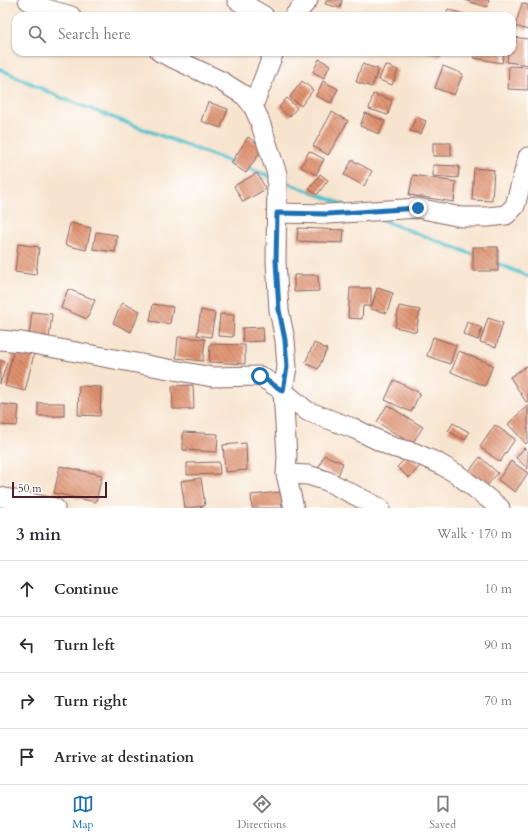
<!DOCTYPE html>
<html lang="en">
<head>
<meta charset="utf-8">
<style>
  :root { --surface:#fff; --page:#f2f2f3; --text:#2b2b33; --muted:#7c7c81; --line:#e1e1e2; --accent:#1f6fb2 }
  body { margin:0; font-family:Cardo,serif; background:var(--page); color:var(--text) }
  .scale { position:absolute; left:12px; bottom:10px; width:95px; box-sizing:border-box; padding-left:4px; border:2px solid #4a1f2b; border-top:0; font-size:11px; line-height:14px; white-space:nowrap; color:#4a1f2b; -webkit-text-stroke:3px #fff; paint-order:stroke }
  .stop { position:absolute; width:12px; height:12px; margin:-9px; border:3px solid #1f6fb2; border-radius:50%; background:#fff }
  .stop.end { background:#1f6fb2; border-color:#fff; box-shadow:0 1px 4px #0008 }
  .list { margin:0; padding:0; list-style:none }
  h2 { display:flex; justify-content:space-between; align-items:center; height:52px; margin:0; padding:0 16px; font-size:17px }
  h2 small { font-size:13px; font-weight:400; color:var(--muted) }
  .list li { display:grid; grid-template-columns:26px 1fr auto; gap:12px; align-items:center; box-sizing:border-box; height:56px; padding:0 16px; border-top:1px solid var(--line) }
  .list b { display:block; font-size:15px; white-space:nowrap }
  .list em { font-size:13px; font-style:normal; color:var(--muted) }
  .icon { flex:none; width:22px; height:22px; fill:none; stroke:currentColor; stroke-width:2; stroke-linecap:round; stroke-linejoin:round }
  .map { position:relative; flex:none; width:528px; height:508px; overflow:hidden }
  .search { position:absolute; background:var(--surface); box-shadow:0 1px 3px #0004; left:12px; right:12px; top:12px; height:44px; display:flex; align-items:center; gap:10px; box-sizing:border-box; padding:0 14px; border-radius:12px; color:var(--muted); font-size:15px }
  .sheet { height:276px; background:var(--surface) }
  nav { display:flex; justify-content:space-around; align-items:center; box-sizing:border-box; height:56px; border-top:1px solid var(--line); background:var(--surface); font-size:11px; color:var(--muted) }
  nav a { display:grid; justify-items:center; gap:2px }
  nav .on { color:var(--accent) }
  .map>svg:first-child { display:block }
</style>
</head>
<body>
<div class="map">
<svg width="528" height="508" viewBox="0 0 528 508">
  <defs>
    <pattern id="building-back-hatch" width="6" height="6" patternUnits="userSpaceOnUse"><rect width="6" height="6" fill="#de906d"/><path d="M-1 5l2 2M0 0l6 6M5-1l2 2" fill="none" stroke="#b6755a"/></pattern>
  </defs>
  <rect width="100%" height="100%" fill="#fff"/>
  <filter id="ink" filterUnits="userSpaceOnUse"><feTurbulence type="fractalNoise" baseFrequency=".025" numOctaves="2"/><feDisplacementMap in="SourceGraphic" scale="8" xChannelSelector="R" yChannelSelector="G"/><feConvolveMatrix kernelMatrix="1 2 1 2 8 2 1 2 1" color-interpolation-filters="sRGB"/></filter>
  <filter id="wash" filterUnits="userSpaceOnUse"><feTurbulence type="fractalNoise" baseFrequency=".012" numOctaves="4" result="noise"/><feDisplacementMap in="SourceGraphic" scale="16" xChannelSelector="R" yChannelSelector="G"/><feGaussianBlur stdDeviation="0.9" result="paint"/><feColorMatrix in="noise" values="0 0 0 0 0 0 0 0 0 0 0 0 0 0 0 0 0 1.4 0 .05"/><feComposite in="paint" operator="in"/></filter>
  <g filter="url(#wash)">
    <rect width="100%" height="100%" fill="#f7e4ce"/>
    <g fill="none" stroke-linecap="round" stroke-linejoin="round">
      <g stroke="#53c0ca" stroke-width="4">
        <polyline points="0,69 64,99 236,164"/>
        <polyline points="244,167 272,177"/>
        <polyline points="282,181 345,205"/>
        <polyline points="379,219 477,256"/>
        <polyline points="493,262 528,276"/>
      </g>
    </g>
    <g id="blocks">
      <g fill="url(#building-back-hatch)">
        <polygon points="327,0 342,0 340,8 325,4"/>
        <polygon points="464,0 489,0 487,7"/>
        <polygon points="522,3 528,5 528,30 515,26"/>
        <polygon points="448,9 464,14 463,16 446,16"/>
        <polygon points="512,37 528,39 528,65 507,62 508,52 512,52"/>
        <polygon points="423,52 441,52 440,57"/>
        <polygon points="475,52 504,52 502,63 474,58"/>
        <polygon points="319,59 330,65 324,78 313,72"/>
        <polygon points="362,64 378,69 372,87 356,82"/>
        <polygon points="385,65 398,70 392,85 379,80"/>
        <polygon points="443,66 463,74 454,95 435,88"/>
        <polygon points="509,66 528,67 528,90 508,89"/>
        <polygon points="302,81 313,90 301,106 290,97"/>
        <polygon points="323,81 338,89 331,103 316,96"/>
        <polygon points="373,94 392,100 388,115 369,109"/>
        <polygon points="287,98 297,108 289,117 279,107"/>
        <polygon points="208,102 228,109 221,128 201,121"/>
        <polygon points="332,112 348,121 328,155 313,146"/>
        <polygon points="365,113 385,121 379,134 360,126"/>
        <polygon points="416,117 426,121 421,134 410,131"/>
        <polygon points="248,137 263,148 246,173 231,163"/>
        <rect x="433" y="143" width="18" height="13"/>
        <polygon points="309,151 324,159 316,175 301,167"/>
        <polygon points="352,160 372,171 364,186 344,175"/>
        <polygon points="433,165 459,166 458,178 433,176"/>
        <polygon points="474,168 494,170 492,201 472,200"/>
        <polygon points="257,173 266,189 243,202 234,186"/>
        <polygon points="320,174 328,180 317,195 309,189"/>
        <polygon points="413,175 456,182 454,202 409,195"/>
        <polygon points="70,223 91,228 86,250 65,245"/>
        <polygon points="298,228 344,230 343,243 297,241"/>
        <polygon points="96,232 117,235 115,252 93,249"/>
        <polygon points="18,244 39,247 36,275 15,272"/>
        <rect x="473" y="247" width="25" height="24"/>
        <polygon points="294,275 318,275 319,291 294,292"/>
        <polygon points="350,288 371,288 371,306 363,306 362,319 348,318"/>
        <polygon points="377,288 393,293 387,313 371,309"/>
        <polygon points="68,289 95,300 87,319 61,308"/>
        <polygon points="122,303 140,311 131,332 113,323"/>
        <polygon points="153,304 173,307 170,324 150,321"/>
        <polygon points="399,306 420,310 416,332 395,327"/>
        <polygon points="201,310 215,313 211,337 197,335"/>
        <polygon points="32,312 52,314 49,339 29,336"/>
        <polygon points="220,314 234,315 233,337 218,336"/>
        <polygon points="488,318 503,323 496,347 480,342"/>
        <polygon points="467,322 482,328 478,340 463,334"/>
        <polygon points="263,327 264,341 243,342 242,328"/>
        <polygon points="178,337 205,339 203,361 176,358"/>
        <polygon points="433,337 456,345 450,364 427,356"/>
        <polygon points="314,343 327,349 318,369 305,363"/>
        <polygon points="210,344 245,345 245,364 209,362"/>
        <polygon points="14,349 34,354 25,391 5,386"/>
        <polygon points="459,351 493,365 485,386 451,372"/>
        <polygon points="0,360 7,363 0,384"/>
        <polygon points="528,365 528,401 526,402 510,377"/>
        <polygon points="394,380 420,393 411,412 385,400"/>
        <polygon points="193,385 194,409 173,409 172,386"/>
        <polygon points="79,386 101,387 100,416 78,415"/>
        <rect x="38" y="403" width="26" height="13"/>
        <polygon points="1,404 19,406 17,426 0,425"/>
        <polygon points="387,405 423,427 412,444 377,422"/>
        <polygon points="528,405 528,442 526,444 508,424"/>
        <polygon points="453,423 469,432 465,440 448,431"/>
        <polygon points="495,425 515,439 500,462 480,447"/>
        <polygon points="183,432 218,434 217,452 183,450"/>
        <polygon points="246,443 247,470 225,472 223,445"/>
        <polygon points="524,448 528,451 528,469 516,458"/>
        <polygon points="324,455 343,463 338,476 319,467"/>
        <polygon points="408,456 420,466 409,478 397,467"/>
        <polygon points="480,457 498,473 483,490 466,475"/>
        <polygon points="511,461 528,473 515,492 498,480"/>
        <polygon points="219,462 220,474 187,475 187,463"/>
        <polygon points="60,466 102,475 96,502 54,493"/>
        <polygon points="201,478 205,506 185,508 181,481"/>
        <polygon points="281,492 282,508 252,508 251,495"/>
      </g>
    </g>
  </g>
  <g filter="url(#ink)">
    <use href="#blocks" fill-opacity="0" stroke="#876464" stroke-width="1"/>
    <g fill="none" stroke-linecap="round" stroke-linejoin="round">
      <defs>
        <g id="minor">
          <polyline points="28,0 43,8 71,16"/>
          <polyline points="237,0 264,16"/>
          <polyline points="294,16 308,0"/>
          <polyline points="160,52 221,81 245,96 253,106 259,119 277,174 276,261 279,310 285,340 287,367 283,391 287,457 286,474 294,508"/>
          <polyline points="253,106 274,52"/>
          <polyline points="277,213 328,214 418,208 461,217 488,217 506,215 515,206 528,157"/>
          <polyline points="0,340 22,342 212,377 260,376 283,391 307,411 355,429 392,447 415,453 438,463 457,474 500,508"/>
          <polyline points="286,474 308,475 327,481 380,508"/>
          <polyline points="0,497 55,508"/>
        </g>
      </defs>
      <use href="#minor" stroke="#876464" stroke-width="21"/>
      <use href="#minor" stroke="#fff" stroke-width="19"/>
    </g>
  </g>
  <g fill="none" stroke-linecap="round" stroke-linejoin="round" filter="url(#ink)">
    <polyline stroke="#1f6fb2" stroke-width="5" points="260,376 283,391 287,367 285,340 279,310 276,261 277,213 328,214 418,208"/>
  </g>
</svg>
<div class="scale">50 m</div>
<div class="stop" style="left:260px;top:376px"></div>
<div class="stop end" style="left:418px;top:208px"></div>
<div class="search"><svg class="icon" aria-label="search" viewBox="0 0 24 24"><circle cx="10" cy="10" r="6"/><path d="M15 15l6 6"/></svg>Search here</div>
</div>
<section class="sheet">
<h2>3 min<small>Walk · 170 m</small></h2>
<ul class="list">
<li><svg class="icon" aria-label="ahead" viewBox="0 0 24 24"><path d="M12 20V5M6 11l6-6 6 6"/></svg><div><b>Continue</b></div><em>10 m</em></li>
<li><svg class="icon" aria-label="left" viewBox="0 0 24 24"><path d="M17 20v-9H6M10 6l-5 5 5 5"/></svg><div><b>Turn left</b></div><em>90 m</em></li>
<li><svg class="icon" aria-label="right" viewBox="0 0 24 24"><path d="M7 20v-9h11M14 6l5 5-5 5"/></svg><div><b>Turn right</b></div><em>70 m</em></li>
<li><svg class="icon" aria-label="arrive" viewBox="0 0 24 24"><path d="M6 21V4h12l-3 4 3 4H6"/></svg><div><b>Arrive at destination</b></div></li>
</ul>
</section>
<nav>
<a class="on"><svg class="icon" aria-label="map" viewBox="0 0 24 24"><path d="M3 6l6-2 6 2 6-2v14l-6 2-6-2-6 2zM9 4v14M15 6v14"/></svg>Map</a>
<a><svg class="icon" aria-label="directions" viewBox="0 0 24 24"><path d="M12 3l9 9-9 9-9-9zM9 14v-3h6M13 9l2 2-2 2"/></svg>Directions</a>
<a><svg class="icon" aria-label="saved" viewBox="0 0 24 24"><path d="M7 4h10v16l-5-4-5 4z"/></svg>Saved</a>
</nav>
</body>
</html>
